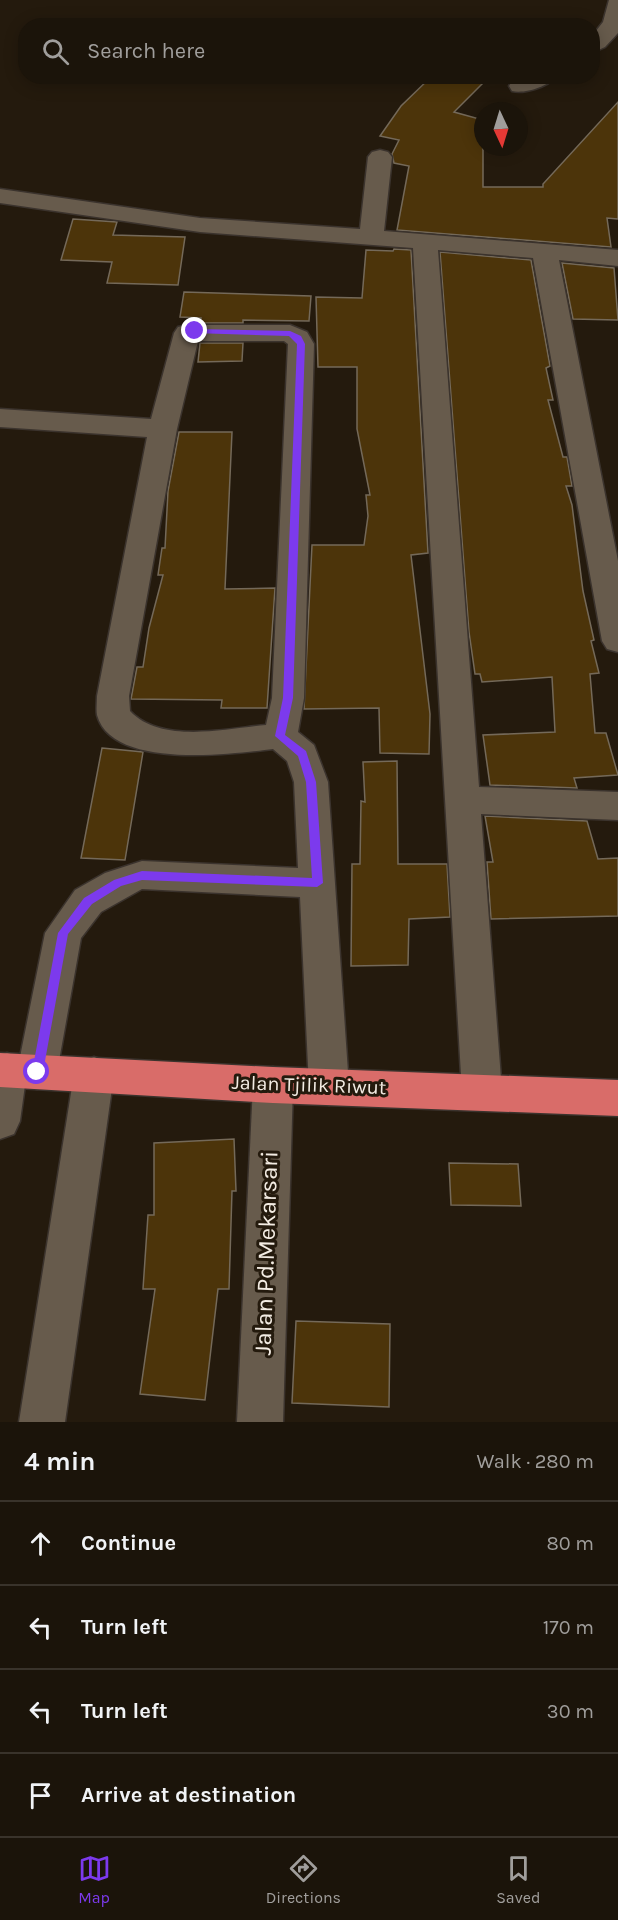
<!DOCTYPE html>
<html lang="en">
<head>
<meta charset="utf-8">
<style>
  :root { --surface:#1b140a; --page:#241d13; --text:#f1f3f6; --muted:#a09e9c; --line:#39332b; --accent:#7c3aed }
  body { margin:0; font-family:Karla,sans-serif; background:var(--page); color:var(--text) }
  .compass { position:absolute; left:474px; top:102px; width:54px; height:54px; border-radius:50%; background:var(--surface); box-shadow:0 3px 15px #0003; rotate:176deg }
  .stop { position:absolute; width:18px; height:18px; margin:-14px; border:4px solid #7c3aed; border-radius:50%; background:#fff }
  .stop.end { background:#7c3aed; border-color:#fff; box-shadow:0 2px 6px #0008 }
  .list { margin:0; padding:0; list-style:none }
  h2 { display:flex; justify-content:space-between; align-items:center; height:78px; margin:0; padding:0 24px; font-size:26px }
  h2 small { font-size:20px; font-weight:400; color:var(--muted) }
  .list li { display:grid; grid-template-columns:39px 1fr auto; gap:18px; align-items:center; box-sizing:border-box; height:84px; padding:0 24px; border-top:2px solid var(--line) }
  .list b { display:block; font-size:22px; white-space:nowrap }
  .list em { font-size:20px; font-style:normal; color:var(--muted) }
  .icon { flex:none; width:33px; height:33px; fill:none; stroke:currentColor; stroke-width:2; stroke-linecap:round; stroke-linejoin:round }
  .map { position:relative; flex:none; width:618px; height:1422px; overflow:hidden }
  .search { position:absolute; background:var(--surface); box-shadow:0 3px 15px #0003; left:18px; right:18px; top:18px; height:66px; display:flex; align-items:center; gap:15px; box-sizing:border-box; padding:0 21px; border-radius:24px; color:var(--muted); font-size:22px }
  .sheet { height:414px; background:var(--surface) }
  nav { display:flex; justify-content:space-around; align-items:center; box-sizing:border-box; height:84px; border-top:2px solid var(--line); background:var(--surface); font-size:16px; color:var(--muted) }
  nav a { display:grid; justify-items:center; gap:3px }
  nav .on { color:var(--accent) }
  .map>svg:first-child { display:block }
</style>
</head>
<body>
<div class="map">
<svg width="618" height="1422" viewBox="0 0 618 1422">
  <rect width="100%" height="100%" fill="#241a0d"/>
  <g fill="#4c340a" stroke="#746959" stroke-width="1.5">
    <polygon points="432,76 490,76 454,112 483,120 483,187 543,187 543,184 618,102 618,219 607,218 611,247 397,230 409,166 394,163 392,154 399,140 380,136 401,106"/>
    <polygon points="73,219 117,222 113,235 185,237 178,285 107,283 112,262 61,260"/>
    <polygon points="394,249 411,250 428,553 411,555 430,714 429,754 380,753 379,708 304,709 312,545 364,545 368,516 366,495 370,495 357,429 357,367 318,367 316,297 362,298 366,250 393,251"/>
    <polygon points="440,252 531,260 550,366 546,368 553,400 548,400 563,457 567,457 572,486 566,486 572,505 583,591 594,640 591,641 599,673 590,674 595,733 606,733 618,775 574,778 577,788 490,785 483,735 555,732 552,677 482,682 480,674 475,674 469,632"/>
    <polygon points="562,263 614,268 618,320 573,319"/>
    <polygon points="184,292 311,296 309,321 243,320 243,323 200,323 201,318 180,317"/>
    <polygon points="200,343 243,343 242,361 198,362"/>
    <polygon points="179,432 232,432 225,589 275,588 267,708 221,708 222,700 131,699 137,667 143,667 149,628 163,575 158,575 162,548 165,548 168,491"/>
    <polygon points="102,748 143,752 125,860 81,858"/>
    <polygon points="397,761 398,864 447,864 450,917 409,919 408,965 351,966 352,864 360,864 361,801 365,802 363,762"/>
    <polygon points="485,816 587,821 598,859 618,858 618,916 491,919 487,862 493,862"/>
    <polygon points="234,1139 236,1191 232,1191 229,1289 218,1289 205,1400 140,1394 155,1289 143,1289 148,1215 154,1215 154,1143"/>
    <polygon points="449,1163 518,1164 521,1206 451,1205"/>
    <polygon points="296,1321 390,1324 389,1407 292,1403"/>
  </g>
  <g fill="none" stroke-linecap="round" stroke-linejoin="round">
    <defs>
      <g id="minor">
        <polygon points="609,0 618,0 618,33 605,47 592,53 592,36 603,22"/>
        <path d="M524,76H556C548,87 524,94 512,91L509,86L512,81Z"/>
        <polygon points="380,150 388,152 392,157 384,231 618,250 618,266 559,260 618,561 618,652 607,649 602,641 533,258 438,250 479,787 618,792 618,820 481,814 502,1092 496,1105 482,1110 468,1105 462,1092 413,248 200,232 0,203 0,189 200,218 360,229 368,157 372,152"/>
        <path d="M187,325H290L307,332L314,344L304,698L298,732L314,745L328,782L349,1087L343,1099L329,1105L315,1099L309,1087L300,897L142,889L101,912L81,938L57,1072L51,1084L37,1089L25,1085L20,1121L14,1134L0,1139V1055L7,1053L20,1057L45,933L75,890L105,873L142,861L298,868L294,782L287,761L273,749C233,754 112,770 97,715C96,709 97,702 97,696L147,437L0,427V409L151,419L174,333L178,327ZM198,341H284L288,344L272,698L266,725C225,729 161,744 130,711L129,696L177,429Z"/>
        <polygon points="94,1057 108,1062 114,1074 65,1422 19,1422 74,1074 80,1062"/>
        <polygon points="273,1067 287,1073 293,1085 283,1422 237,1422 253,1085 259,1073"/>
      </g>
      <polygon id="highway" points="0,1053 273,1067 618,1080 618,1116 273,1103 0,1087"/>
    </defs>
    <use href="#minor" stroke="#3b332d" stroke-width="3"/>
    <use href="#highway" stroke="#3b332d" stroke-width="3"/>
    <use href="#minor" fill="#675b4c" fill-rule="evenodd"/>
    <use href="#highway" fill="#d96c69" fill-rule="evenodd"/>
  </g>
  <polygon fill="#7c3aed" points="195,329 290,331 301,336 305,344 293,698 285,735 306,751 316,782 323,883 317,887 142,880 121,886 92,904 68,934 43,1072 37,1077 32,1072 58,933 84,898 114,880 142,871 312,878 306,782 298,756 275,736 283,698 297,344 289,336 192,333"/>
  <g text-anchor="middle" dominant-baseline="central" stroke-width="6" stroke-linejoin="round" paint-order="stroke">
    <g font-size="20" fill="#f3ece3" stroke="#241a0d">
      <text transform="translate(309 1085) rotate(2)">Jalan Tjilik Riwut</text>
    </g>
    <g font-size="24" fill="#f3ece3" stroke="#241a0d">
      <text transform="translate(266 1253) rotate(-88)">Jalan Pd.Mekarsari</text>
    </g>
  </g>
</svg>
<svg class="compass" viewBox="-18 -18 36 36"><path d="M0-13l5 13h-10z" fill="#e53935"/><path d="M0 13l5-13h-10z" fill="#a09e9c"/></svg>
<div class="stop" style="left:37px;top:1072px"></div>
<div class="stop end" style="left:195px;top:331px"></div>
<div class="search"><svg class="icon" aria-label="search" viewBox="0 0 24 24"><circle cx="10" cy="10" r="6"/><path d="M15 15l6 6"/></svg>Search here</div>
</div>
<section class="sheet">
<h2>4 min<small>Walk · 280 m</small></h2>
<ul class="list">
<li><svg class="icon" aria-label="ahead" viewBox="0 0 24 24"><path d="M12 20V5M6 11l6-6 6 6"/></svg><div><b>Continue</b></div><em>80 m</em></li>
<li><svg class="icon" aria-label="left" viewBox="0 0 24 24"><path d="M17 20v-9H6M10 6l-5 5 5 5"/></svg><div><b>Turn left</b></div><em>170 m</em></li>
<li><svg class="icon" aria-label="left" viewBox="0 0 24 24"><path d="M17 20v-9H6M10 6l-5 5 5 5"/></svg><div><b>Turn left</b></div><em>30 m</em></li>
<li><svg class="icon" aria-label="arrive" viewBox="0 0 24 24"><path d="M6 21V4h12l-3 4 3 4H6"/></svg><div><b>Arrive at destination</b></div></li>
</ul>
</section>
<nav>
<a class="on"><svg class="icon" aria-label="map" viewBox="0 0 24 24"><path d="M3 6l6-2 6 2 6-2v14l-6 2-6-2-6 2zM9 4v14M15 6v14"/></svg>Map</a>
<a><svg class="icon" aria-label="directions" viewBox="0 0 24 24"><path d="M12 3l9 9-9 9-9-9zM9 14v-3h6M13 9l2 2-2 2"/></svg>Directions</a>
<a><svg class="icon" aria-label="saved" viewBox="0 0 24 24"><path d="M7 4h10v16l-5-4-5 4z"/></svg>Saved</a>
</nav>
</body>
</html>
